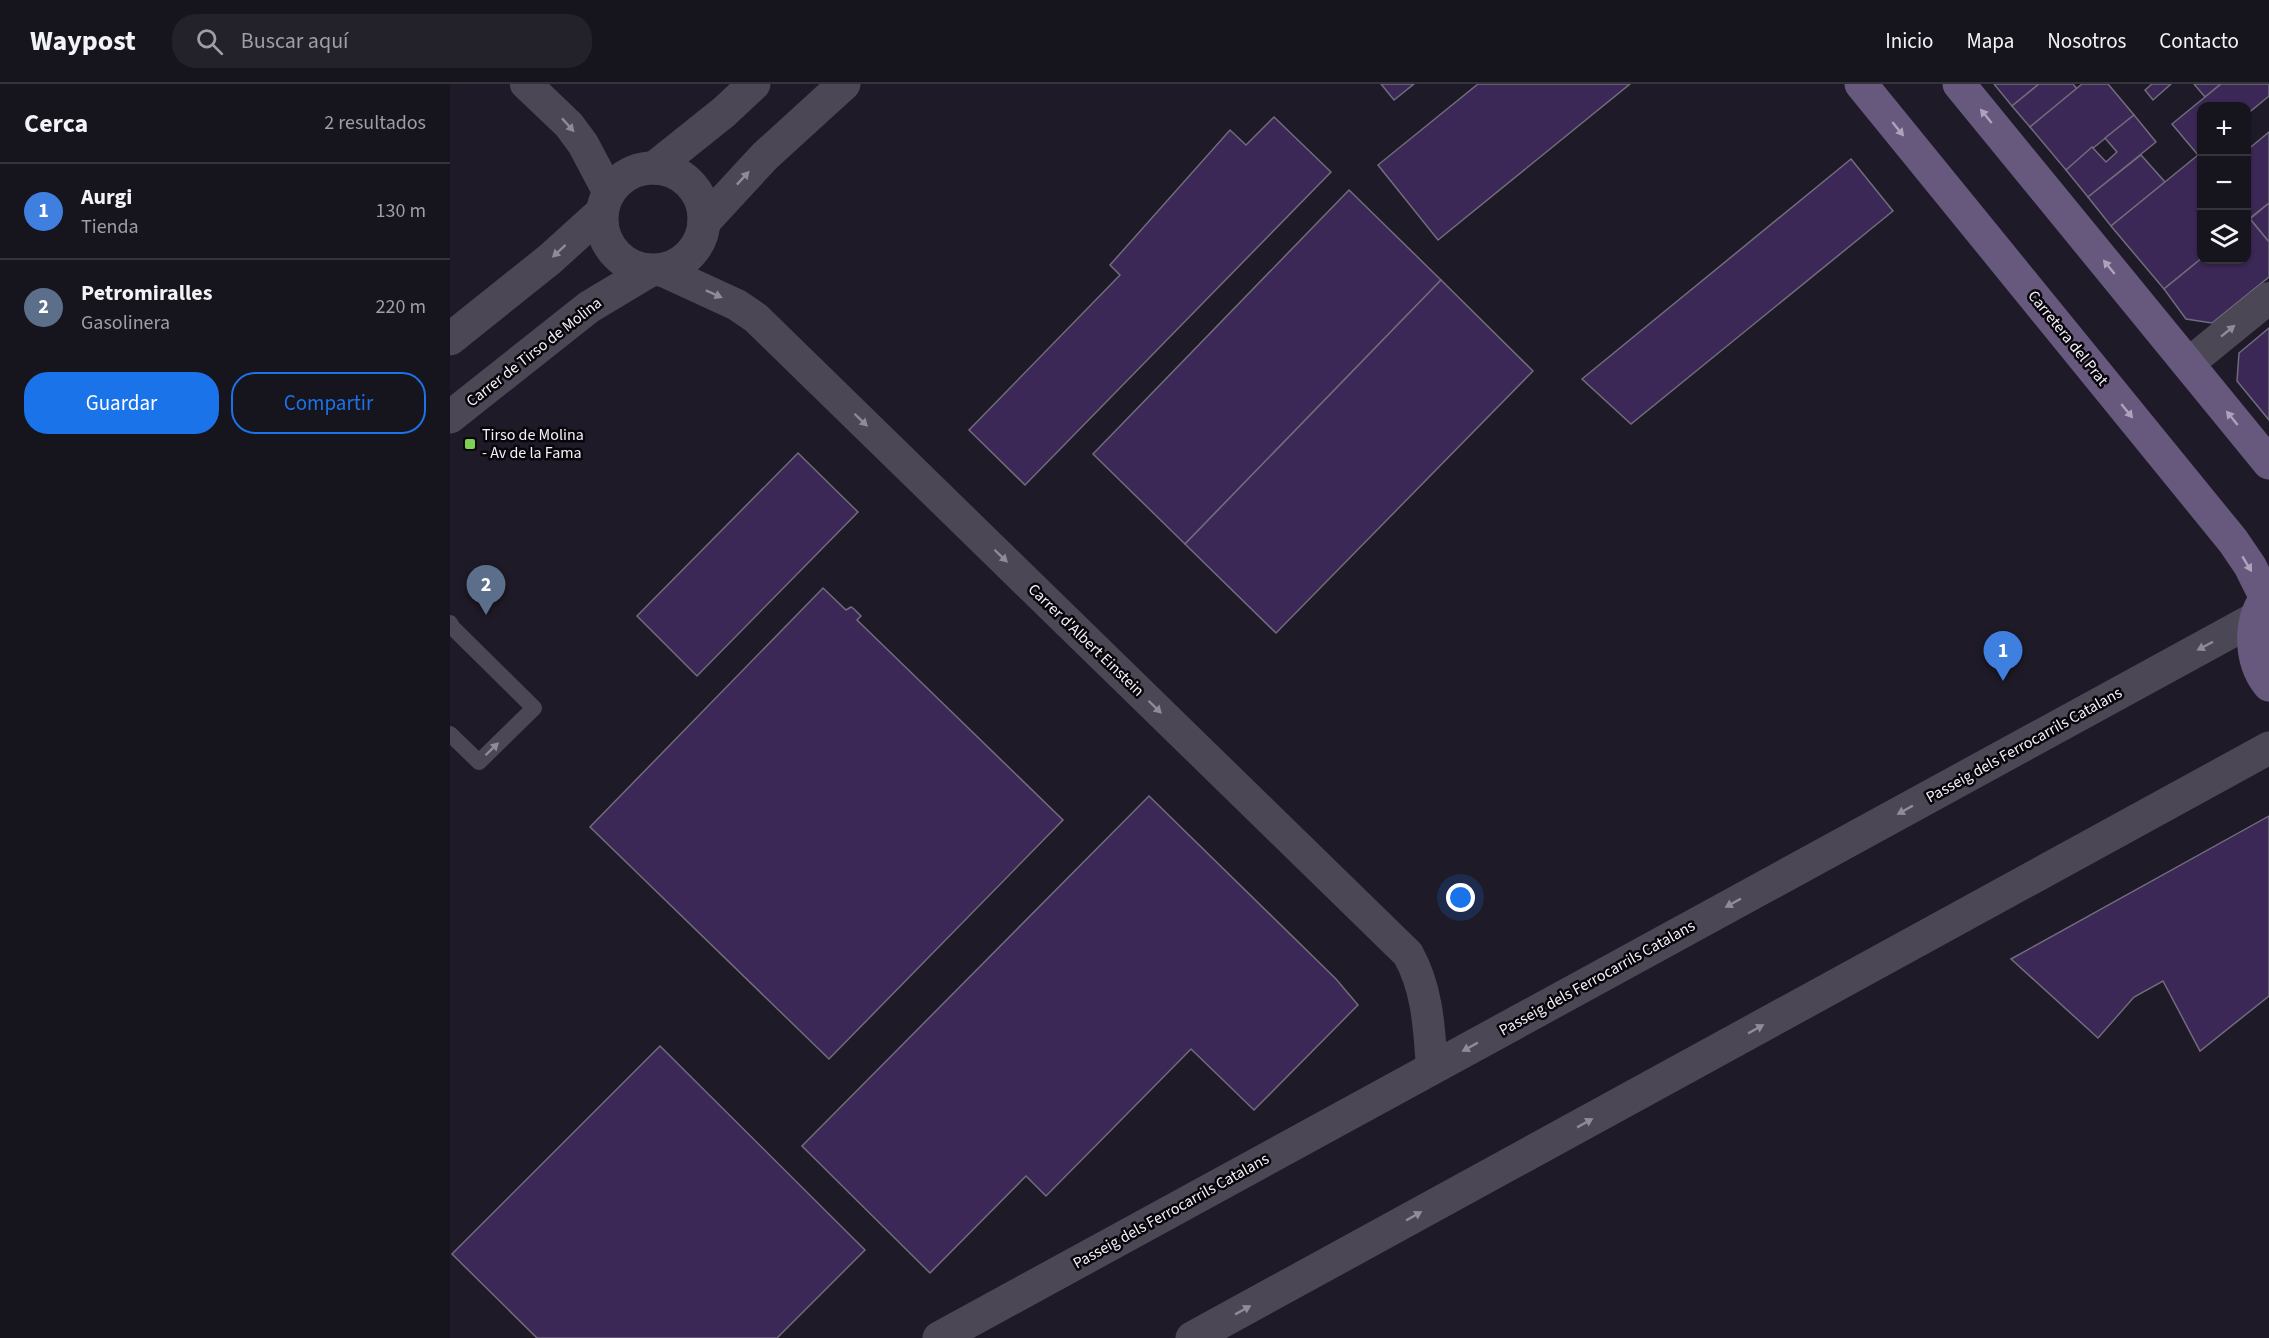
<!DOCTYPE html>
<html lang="es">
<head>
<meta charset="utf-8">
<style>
  :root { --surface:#16141d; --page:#23212a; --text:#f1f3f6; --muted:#9e9ea4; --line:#35333b; --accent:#1a73e8 }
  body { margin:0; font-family:"Source Sans 3",sans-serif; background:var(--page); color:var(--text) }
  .controls { position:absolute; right:18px; top:18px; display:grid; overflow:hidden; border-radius:12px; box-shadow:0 2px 4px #0004 }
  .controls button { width:54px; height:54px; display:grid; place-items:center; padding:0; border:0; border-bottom:2px solid var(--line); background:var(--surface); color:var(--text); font:30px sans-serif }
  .you { position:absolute; left:1011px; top:814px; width:21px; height:21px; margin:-15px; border:4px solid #fff; border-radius:50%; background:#1a73e8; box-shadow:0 0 0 9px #1a73e833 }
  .badge { display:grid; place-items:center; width:39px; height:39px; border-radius:50%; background:var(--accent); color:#fff; font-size:20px; font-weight:700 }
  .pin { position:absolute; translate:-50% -50px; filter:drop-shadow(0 2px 3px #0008) }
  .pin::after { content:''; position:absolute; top:32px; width:21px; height:18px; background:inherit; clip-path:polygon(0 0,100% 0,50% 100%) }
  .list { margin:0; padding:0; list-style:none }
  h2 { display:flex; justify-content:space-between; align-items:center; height:78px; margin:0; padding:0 24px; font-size:26px }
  h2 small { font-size:20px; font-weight:400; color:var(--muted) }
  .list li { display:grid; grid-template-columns:39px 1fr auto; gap:18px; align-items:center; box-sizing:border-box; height:96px; padding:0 24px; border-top:2px solid var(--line) }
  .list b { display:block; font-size:22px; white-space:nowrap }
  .list p { margin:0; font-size:20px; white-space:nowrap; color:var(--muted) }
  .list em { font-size:20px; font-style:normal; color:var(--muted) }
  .actions { display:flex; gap:12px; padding:18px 24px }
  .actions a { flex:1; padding:14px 0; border:2px solid var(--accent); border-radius:24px; text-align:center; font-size:21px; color:var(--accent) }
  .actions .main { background:var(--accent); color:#fff }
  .icon { flex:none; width:33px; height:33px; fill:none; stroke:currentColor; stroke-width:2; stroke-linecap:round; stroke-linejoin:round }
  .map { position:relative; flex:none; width:1819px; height:1254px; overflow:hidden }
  header { display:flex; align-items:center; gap:36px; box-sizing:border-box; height:84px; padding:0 30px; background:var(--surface); border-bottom:2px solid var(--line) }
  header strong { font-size:28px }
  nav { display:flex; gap:33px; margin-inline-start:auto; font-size:21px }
  .search { width:420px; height:54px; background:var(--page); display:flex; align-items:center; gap:15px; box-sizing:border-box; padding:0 21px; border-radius:24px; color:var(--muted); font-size:22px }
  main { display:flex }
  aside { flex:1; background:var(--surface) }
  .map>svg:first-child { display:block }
</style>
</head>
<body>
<header>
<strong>Waypost</strong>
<div class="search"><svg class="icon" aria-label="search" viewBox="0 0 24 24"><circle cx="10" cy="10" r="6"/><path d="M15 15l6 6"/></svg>Buscar aquí</div>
<nav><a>Inicio</a><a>Mapa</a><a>Nosotros</a><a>Contacto</a></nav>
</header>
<main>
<aside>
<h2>Cerca<small>2 resultados</small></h2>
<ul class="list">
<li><span class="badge" style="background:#3f7fe0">1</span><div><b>Aurgi</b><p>Tienda</p></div><em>130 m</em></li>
<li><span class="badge" style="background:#5c6f8a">2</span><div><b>Petromiralles</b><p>Gasolinera</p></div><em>220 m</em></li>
</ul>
<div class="actions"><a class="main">Guardar</a><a>Compartir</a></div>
</aside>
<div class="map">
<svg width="1819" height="1254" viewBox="0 0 1819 1254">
  <rect width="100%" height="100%" fill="#1e1a27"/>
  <g fill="#3b2856" stroke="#716c7c" stroke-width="1.5">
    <polygon points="931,0 964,0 944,16"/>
    <polygon points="1028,0 1180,0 988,156 928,81"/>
    <polygon points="1544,0 1589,0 1562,22"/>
    <polygon points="1589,0 1623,0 1627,5 1580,43 1562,22"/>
    <polygon points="1632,0 1658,0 1684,31 1616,86 1580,43"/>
    <polygon points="1702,0 1721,0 1703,16 1695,6"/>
    <polygon points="1744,0 1771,0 1755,13"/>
    <polygon points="1771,0 1819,0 1819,12 1796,31 1796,22 1752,22 1752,68 1748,71 1722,40"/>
    <polygon points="1684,31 1706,58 1638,113 1616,86 1642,63 1656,78 1667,68 1655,54"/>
    <polygon points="824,33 881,88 575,401 519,346 670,191 660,181 780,46 796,61"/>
    <polygon points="1819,48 1819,119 1796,137 1796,67"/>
    <polygon points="1691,71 1715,98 1661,142 1638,113"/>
    <polygon points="1748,71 1752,76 1752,174 1714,205 1661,142"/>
    <polygon points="1401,75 1443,127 1181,340 1132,295"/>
    <polygon points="899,106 991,196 735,460 643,370"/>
    <polygon points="1819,119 1819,158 1800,135"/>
    <polygon points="1800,135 1819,158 1819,193 1762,239 1736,235 1714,205 1752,174 1796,176 1796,137"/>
    <polygon points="991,196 1083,287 826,549 735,460"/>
    <polygon points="1819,244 1819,336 1787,297 1789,269"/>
    <polygon points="348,369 408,428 247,592 187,532"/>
    <polygon points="373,504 396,526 401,523 404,525 411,532 407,536 613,736 379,975 140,743"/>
    <polygon points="699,712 886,895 908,921 804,1026 741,965 596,1112 576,1092 480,1189 352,1062"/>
    <polygon points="1819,732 1819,912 1750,967 1713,897 1684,913 1648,954 1561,875"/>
    <polygon points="210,962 415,1166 327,1254 87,1254 2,1170"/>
  </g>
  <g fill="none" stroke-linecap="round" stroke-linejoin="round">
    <polyline stroke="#4c4755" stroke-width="16" points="0,539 3,544 84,624 29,678 0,650"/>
    <g stroke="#4c4755" stroke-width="32">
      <polyline points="76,0 119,41 133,60 159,109"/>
      <path d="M211,186L287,221L306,234L958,870C978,906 979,944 982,984"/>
      <polyline points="1738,280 1819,214"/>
    </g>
    <g stroke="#4c4755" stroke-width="33">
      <circle cx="203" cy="135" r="51"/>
      <polyline points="204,84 274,28 304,0"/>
      <polyline points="254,138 315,72 394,0"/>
      <polyline points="0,255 100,175 152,128"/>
      <polyline points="0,333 139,223 199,187"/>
      <polyline points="489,1254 1806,534"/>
      <polyline points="742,1254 1819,664"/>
    </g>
    <g stroke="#67597e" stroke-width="33">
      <polyline points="1411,0 1783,457 1800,482 1816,514"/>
      <polyline points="1509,0 1819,379"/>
      <path d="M1819,510C1798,535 1799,576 1819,601"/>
    </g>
  </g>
  <defs><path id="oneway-solid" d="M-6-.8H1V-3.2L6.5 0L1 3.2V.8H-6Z" transform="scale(1.5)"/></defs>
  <g fill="#ada4bc">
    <use href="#oneway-solid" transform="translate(1536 32) rotate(-129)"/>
    <use href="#oneway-solid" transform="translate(1448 45) rotate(51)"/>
    <use href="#oneway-solid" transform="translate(1659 183) rotate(-129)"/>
    <use href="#oneway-solid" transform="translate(1677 327) rotate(51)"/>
    <use href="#oneway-solid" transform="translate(1782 334) rotate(-129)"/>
    <use href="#oneway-solid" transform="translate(1797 480) rotate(59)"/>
  </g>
  <g fill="#8f8b97">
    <use href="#oneway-solid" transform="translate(118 41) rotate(48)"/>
    <use href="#oneway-solid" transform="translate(293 94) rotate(-47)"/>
    <use href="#oneway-solid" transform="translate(109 167) rotate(137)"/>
    <use href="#oneway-solid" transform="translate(264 210) rotate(24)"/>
    <use href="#oneway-solid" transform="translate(1778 247) rotate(-39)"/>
    <use href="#oneway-solid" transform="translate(411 336) rotate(44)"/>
    <use href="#oneway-solid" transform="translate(551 472) rotate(44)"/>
    <use href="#oneway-solid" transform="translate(1755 562) rotate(152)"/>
    <use href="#oneway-solid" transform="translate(705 623) rotate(44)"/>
    <use href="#oneway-solid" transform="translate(42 665) rotate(-44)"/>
    <use href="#oneway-solid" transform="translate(1455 726) rotate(151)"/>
    <use href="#oneway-solid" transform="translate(1283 819) rotate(151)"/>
    <use href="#oneway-solid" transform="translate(1306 945) rotate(-29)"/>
    <use href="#oneway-solid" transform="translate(1020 963) rotate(151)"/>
    <use href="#oneway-solid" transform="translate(1135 1039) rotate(-29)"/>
    <use href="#oneway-solid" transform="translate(964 1132) rotate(-29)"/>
    <use href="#oneway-solid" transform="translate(793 1226) rotate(-29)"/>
  </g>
  <rect fill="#7ed053" stroke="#08060b" stroke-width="2" x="14" y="354" width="12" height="12" rx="3"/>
  <g text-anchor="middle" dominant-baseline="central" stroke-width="5" stroke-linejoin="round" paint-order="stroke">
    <g font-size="16" fill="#f3f0f9" stroke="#08060b">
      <text transform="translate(1618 254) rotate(51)">Carretera del Prat</text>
      <text transform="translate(84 268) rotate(-38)">Carrer de Tirso de Molina</text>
      <text transform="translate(636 556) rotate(44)">Carrer d'Albert Einstein</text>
      <text transform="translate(1574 661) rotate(-29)">Passeig dels Ferrocarrils Catalans</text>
      <text transform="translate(1147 894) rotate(-29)">Passeig dels Ferrocarrils Catalans</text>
      <text transform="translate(721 1127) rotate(-29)">Passeig dels Ferrocarrils Catalans</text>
    </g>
    <g font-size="16" fill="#f3f0f9" stroke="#08060b" text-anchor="start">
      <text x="32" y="351">Tirso de Molina<tspan x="32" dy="18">- Av de la Fama</tspan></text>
    </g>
  </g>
</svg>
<div class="controls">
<button>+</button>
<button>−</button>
<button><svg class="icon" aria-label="layers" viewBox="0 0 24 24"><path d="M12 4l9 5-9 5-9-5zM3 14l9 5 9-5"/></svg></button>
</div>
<div class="you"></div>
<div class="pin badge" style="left:1553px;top:597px;background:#3f7fe0">1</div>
<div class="pin badge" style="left:36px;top:531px;background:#5c6f8a">2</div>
</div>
</main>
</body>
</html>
